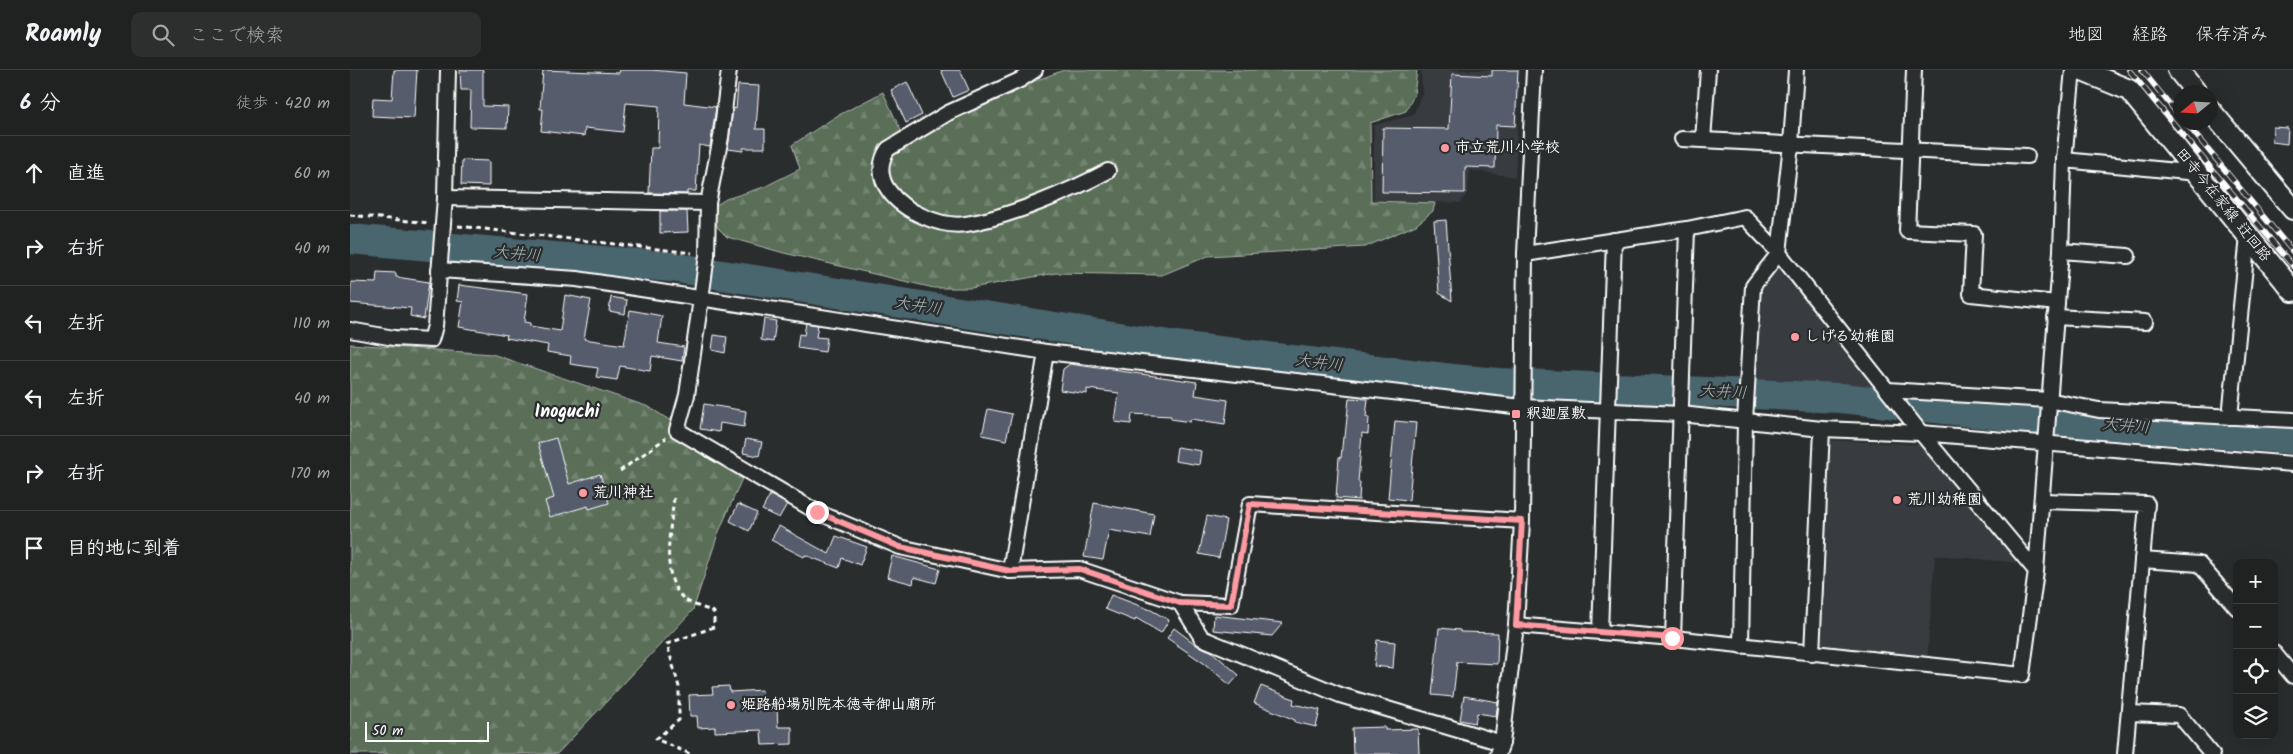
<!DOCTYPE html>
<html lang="ja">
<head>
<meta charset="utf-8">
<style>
  :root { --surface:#202222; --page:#2d2f2f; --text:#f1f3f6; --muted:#a2a4a5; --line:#3d3f40 }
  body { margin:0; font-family:Kalam,"Klee One",sans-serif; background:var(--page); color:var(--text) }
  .controls { position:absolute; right:15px; bottom:15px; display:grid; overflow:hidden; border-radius:10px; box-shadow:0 5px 20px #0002 }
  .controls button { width:45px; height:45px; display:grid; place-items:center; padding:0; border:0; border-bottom:1px solid var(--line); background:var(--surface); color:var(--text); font:25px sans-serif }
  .compass { position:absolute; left:1823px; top:15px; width:45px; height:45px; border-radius:50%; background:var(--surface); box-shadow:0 5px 20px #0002; rotate:252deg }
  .scale { position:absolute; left:15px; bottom:12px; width:124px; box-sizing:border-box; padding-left:5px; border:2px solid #fff; border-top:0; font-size:14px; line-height:18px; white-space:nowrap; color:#fff; -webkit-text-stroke:4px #2a2d2e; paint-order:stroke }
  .stop { position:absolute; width:15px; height:15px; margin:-11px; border:4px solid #ff9aa2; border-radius:50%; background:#fff }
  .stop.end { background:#ff9aa2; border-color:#fff; box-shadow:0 1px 5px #0008 }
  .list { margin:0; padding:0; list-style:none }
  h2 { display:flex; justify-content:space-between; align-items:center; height:65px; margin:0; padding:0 20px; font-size:21px }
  h2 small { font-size:16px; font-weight:400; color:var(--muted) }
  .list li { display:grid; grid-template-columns:32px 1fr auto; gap:15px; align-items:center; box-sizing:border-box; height:75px; padding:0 20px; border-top:1px solid var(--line) }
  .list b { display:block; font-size:19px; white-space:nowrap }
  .list em { font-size:16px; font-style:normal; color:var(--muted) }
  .icon { flex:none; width:28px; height:28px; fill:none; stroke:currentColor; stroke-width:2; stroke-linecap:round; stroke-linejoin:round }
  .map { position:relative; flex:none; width:1943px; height:684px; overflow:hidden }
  header { display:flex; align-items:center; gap:30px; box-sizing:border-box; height:70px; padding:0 25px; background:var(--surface); border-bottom:1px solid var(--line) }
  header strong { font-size:24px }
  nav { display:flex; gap:28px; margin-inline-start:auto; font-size:18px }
  .search { width:350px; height:45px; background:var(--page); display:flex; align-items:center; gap:12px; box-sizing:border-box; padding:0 18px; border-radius:10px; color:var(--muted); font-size:19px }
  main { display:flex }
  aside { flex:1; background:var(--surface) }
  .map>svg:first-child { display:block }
</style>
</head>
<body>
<header>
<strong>Roamly</strong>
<div class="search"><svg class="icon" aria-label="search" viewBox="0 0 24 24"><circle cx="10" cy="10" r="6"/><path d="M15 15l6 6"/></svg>ここで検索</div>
<nav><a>地図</a><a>経路</a><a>保存済み</a></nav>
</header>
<main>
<aside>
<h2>6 分<small>徒歩 · 420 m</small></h2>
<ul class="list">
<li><svg class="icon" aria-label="ahead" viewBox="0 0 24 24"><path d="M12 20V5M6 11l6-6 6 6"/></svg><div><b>直進</b></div><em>60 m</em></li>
<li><svg class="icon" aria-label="right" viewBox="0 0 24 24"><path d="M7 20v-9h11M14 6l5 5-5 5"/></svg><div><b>右折</b></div><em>40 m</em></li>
<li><svg class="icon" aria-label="left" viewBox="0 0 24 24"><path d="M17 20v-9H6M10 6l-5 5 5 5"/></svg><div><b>左折</b></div><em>110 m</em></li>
<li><svg class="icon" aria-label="left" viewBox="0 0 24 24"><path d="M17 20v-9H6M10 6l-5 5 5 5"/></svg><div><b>左折</b></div><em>40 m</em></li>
<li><svg class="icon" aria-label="right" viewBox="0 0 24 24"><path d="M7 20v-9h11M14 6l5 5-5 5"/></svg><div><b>右折</b></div><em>170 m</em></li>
<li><svg class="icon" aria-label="arrive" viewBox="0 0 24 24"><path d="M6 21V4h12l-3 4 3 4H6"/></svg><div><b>目的地に到着</b></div></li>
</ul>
</aside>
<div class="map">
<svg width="1943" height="684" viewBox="0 0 1943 684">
  <defs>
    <pattern id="forest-firs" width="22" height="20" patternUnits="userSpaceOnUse" patternTransform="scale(1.25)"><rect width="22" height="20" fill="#5a6e59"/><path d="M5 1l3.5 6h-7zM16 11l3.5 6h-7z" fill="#738472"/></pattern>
  </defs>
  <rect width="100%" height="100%" fill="#2a2d2e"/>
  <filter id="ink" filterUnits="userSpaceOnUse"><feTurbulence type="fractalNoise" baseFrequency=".02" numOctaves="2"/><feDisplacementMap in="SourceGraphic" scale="10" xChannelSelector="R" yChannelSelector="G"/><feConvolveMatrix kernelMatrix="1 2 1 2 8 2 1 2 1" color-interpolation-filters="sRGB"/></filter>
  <g filter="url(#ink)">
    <g fill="#373b41">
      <polygon points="1071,0 1170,0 1165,107 1120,100 1118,122 1110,133 1024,130 1024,55 1063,45 1072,23"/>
      <polygon points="1429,198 1524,317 1405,309 1407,224"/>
      <polygon points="1481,370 1577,375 1671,493 1585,485 1577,590 1468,579 1475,375"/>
    </g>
    <g fill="url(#forest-firs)" stroke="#acb6ac">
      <path d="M714,0H1067L1064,25L1056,41L1020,53L1021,131L1085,133L1083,141L1066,155L1015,177L858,186L812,205L706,203L621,218H584L434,183L377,167L368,158L364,148L363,137L376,129L414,117L450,99L442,75L485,47L533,22L556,72C607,43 659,20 714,0Z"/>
      <polygon points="0,274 142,284 299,337 396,399 368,464 343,540 207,684 0,684"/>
    </g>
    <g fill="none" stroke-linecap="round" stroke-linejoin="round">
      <polyline stroke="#48656d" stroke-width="30" points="0,169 321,197 826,276 1103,309 1148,313 1491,328 1679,348 1943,369"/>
    </g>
    <g fill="#545b6c" stroke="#fff">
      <polygon points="44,0 67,0 64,48 22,46 23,28 42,29"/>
      <polygon points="110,0 133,0 133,36 158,37 157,58 120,57 121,20 111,20"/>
      <polygon points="193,0 269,3 270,0 301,0 336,3 334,33 366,37 360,77 349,75 346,121 337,121 337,124 299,123 301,78 308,78 309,36 276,33 273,62 235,58 234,66 191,61 193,39 190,39"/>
      <polygon points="591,0 610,0 619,20 603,27"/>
      <polygon points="1142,0 1168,0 1165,56 1146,55 1145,98 1115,97 1115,123 1032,122 1033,58 1099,59 1102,4 1142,6"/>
      <polygon points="557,12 572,45 556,53 541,20"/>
      <polygon points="388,15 409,16 406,59 415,59 415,78 393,78 393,81 378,79 383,38 386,39"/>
      <polygon points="1923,57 1938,58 1937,74 1922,72"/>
      <polygon points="112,90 139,91 139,116 111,115"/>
      <polygon points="310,141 337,141 338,162 310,163"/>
      <polygon points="1096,150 1102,231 1089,223 1084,151"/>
      <polygon points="27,202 46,203 46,207 79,212 74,249 60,246 61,238 0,233 1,212 26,213"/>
      <polygon points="109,215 178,224 174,252 180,253 180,256 210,261 215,225 241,230 234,269 274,275 280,240 312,246 308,273 334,277 332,291 302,286 300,301 270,296 267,310 246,307 248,298 220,294 221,286 197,282 198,275 156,268 157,265 109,257 113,232 107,231"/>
      <polygon points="261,227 277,230 275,244 259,241"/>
      <polygon points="414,249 426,251 423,272 411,270"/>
      <polygon points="456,253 468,255 466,267 477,268 475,282 447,278 449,264 454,265"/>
      <polygon points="364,265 377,267 375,283 362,280"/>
      <polygon points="720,294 847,312 845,325 878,330 875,354 841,349 840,352 821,349 821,346 782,344 781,354 765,352 769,323 737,319 737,324 710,320 713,299"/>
      <polygon points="999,328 1018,329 1016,347 1019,347 1018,364 1012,363 1008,412 1010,412 1009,430 986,428 989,387 991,388 993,367 995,367"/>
      <polygon points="354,334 396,341 394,357 370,353 369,362 350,359"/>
      <polygon points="638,339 662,344 656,370 632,365"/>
      <polygon points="1045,351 1066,353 1059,430 1038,428"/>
      <polygon points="206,368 219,414 250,404 259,433 239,439 238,436 200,447 195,431 204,428 188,373"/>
      <polygon points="396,369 412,372 409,386 393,383"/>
      <polygon points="827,377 851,381 849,395 825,391"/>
      <polygon points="420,425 437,434 429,448 412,440"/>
      <polygon points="744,433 804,444 800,467 759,460 753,490 734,487"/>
      <polygon points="388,434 407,443 399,461 380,451"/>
      <polygon points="857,446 876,450 869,488 849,484"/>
      <polygon points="429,456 479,484 486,466 517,477 510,495 492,488 489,498 455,485 454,487 421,470"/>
      <polygon points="542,486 590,499 586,513 564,507 563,514 537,507"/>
      <polygon points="761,525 801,540 819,550 811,563 786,548 785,551 755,539"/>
      <polygon points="864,545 933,553 922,566 863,560"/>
      <polygon points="824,558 848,576 861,581 889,605 880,615 855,594 817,568"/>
      <polygon points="1089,558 1110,560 1110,562 1148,563 1147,594 1107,592 1103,627 1082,625"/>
      <polygon points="1027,570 1045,572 1043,598 1024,596"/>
      <polygon points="379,616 380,622 412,620 414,640 427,639 428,657 442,657 442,674 412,675 411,660 365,662 365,657 348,658 347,646 340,646 339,625 363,624 362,617"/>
      <polygon points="911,616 944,629 943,634 970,640 966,657 945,652 945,650 904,633"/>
      <polygon points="1114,626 1148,632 1146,646 1127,643 1125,653 1110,650"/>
      <polygon points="1035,657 1035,660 1068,659 1069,684 1003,684 1002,658"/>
    </g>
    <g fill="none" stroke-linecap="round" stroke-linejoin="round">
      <defs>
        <g id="street">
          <polyline points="379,0 371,67 358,133 357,185 351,229 337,325 327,360 467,442 550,477 660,501 729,499 830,533 852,568 990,625 1152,673"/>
          <path d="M685,0L670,10L598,43L538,79C529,92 529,108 539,121C553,141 591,158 616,154C657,148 721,121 758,101"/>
          <polyline points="1564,0 1557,161 1624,164 1621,224 1707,233"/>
          <polyline points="1332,69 1677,86"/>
          <polyline points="1353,70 1358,0"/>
          <polyline points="1714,90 1847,103"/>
          <polyline points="95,128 358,133"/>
          <polyline points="1711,181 1778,186"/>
          <polyline points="1175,184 1337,159 1395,147 1429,183 1571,363 1686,501"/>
          <polyline points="89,200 227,209 696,282 1172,337 1331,344 1472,359 1571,363 1943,394"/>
          <polyline points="1705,247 1795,252"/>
          <polyline points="0,260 44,268 81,270 85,256 95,128 98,0"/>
          <polyline points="1538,320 1698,330 1749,340 1943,350"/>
          <polyline points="1880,347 1898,166"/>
          <polyline points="1692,431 1797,434 1775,684"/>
          <polyline points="1792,490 1849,494 1887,538"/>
          <polyline points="660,501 696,282"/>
          <polyline points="830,533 881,535 900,434 1172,451"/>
          <polyline points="1166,555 1323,568 1672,605 1686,501 1711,181 1714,90 1723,0"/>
          <polyline points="1250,562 1264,170"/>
          <polyline points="1323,568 1337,159"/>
          <polyline points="1391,576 1395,351 1403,216 1429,183 1441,74 1446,0"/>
          <polyline points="1924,583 1943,606"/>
          <polyline points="1462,584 1472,359"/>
          <polyline points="1779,643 1829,645 1862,684"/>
          <polyline points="1148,684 1152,673 1166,555 1172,451 1175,184 1184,0"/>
        </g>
        <g id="secondary">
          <polyline points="1730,0 1779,20 1943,221"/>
          <polyline points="1828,0 1846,22"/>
          <polyline points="1860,40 1943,139"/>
        </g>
      </defs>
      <use href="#street" stroke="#fff" stroke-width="18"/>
      <use href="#secondary" stroke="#fff" stroke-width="24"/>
      <g stroke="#fff" stroke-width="3" stroke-dasharray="5 4" stroke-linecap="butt">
        <polyline points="0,145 79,153"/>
        <polyline points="108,156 342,183"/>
        <polyline points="270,401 316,368"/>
        <path d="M324,428C321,456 310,505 332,527C338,534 355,538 364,542V557L317,574L329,617V650L306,669L340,684"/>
      </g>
      <use href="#street" stroke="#2a2d2e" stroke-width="14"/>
      <use href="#secondary" stroke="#2a2d2e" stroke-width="20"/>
      <defs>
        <g id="rail">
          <polyline points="1779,0 1943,196"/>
          <polyline points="1792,0 1830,47"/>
          <polyline points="1835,52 1943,182"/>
        </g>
      </defs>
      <use href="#rail" stroke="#fff" stroke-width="5.5"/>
      <use href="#rail" stroke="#2a2d2e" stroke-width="4" stroke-dasharray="11" stroke-linecap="butt"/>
    </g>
  </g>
  <g fill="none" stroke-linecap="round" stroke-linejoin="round" filter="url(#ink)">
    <polyline stroke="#ff9aa2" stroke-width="6" points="467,442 550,477 660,501 730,499 830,533 881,535 900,434 1172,451 1166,555 1322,568"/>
  </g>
  <g fill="#ff9aa2" stroke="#2a2d2e" stroke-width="2">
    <circle cx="1095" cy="78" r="5"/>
    <circle cx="1445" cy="267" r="5"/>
    <rect x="1161" y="339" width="10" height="10" rx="2.5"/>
    <circle cx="233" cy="423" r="5"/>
    <circle cx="1547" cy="430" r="5"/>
    <circle cx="381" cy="635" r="5"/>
  </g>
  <g text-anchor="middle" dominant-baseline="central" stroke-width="4.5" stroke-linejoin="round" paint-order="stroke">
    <g font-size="15" font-weight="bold" fill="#fff" stroke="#2a2d2e" text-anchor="start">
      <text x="1105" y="78">市立荒川小学校</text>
      <text x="1455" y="267">しげる幼稚園</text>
      <text x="1176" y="344">釈迦屋敷</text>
      <text x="243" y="423">荒川神社</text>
      <text x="1557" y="430">荒川幼稚園</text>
      <text x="391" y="635">姫路船場別院本徳寺御山廟所</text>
    </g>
    <g font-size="15" fill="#fff" stroke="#2a2d2e">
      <text transform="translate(1873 135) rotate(51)">田寺今在家線 迂回路</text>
    </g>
    <g font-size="16" font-style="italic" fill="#adbabd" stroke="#2a2d2e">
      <text transform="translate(167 184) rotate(5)">大井川</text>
      <text transform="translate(568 236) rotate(9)">大井川</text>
      <text transform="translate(969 293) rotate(7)">大井川</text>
      <text transform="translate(1373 322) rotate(3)">大井川</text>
      <text transform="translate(1776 356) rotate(5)">大井川</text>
    </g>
    <g font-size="18" font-weight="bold" fill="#fff" stroke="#2a2d2e">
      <text x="217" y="342">Inoguchi</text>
    </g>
  </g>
</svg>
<div class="controls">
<button>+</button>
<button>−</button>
<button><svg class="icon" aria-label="locate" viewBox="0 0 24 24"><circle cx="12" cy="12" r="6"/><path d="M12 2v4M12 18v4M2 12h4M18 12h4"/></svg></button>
<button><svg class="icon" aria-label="layers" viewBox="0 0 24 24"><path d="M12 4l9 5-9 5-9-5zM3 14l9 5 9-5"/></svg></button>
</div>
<svg class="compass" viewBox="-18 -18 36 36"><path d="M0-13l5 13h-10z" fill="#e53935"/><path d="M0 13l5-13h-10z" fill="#a2a4a5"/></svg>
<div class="scale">50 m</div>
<div class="stop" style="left:1322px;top:568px"></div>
<div class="stop end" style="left:467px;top:442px"></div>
</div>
</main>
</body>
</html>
